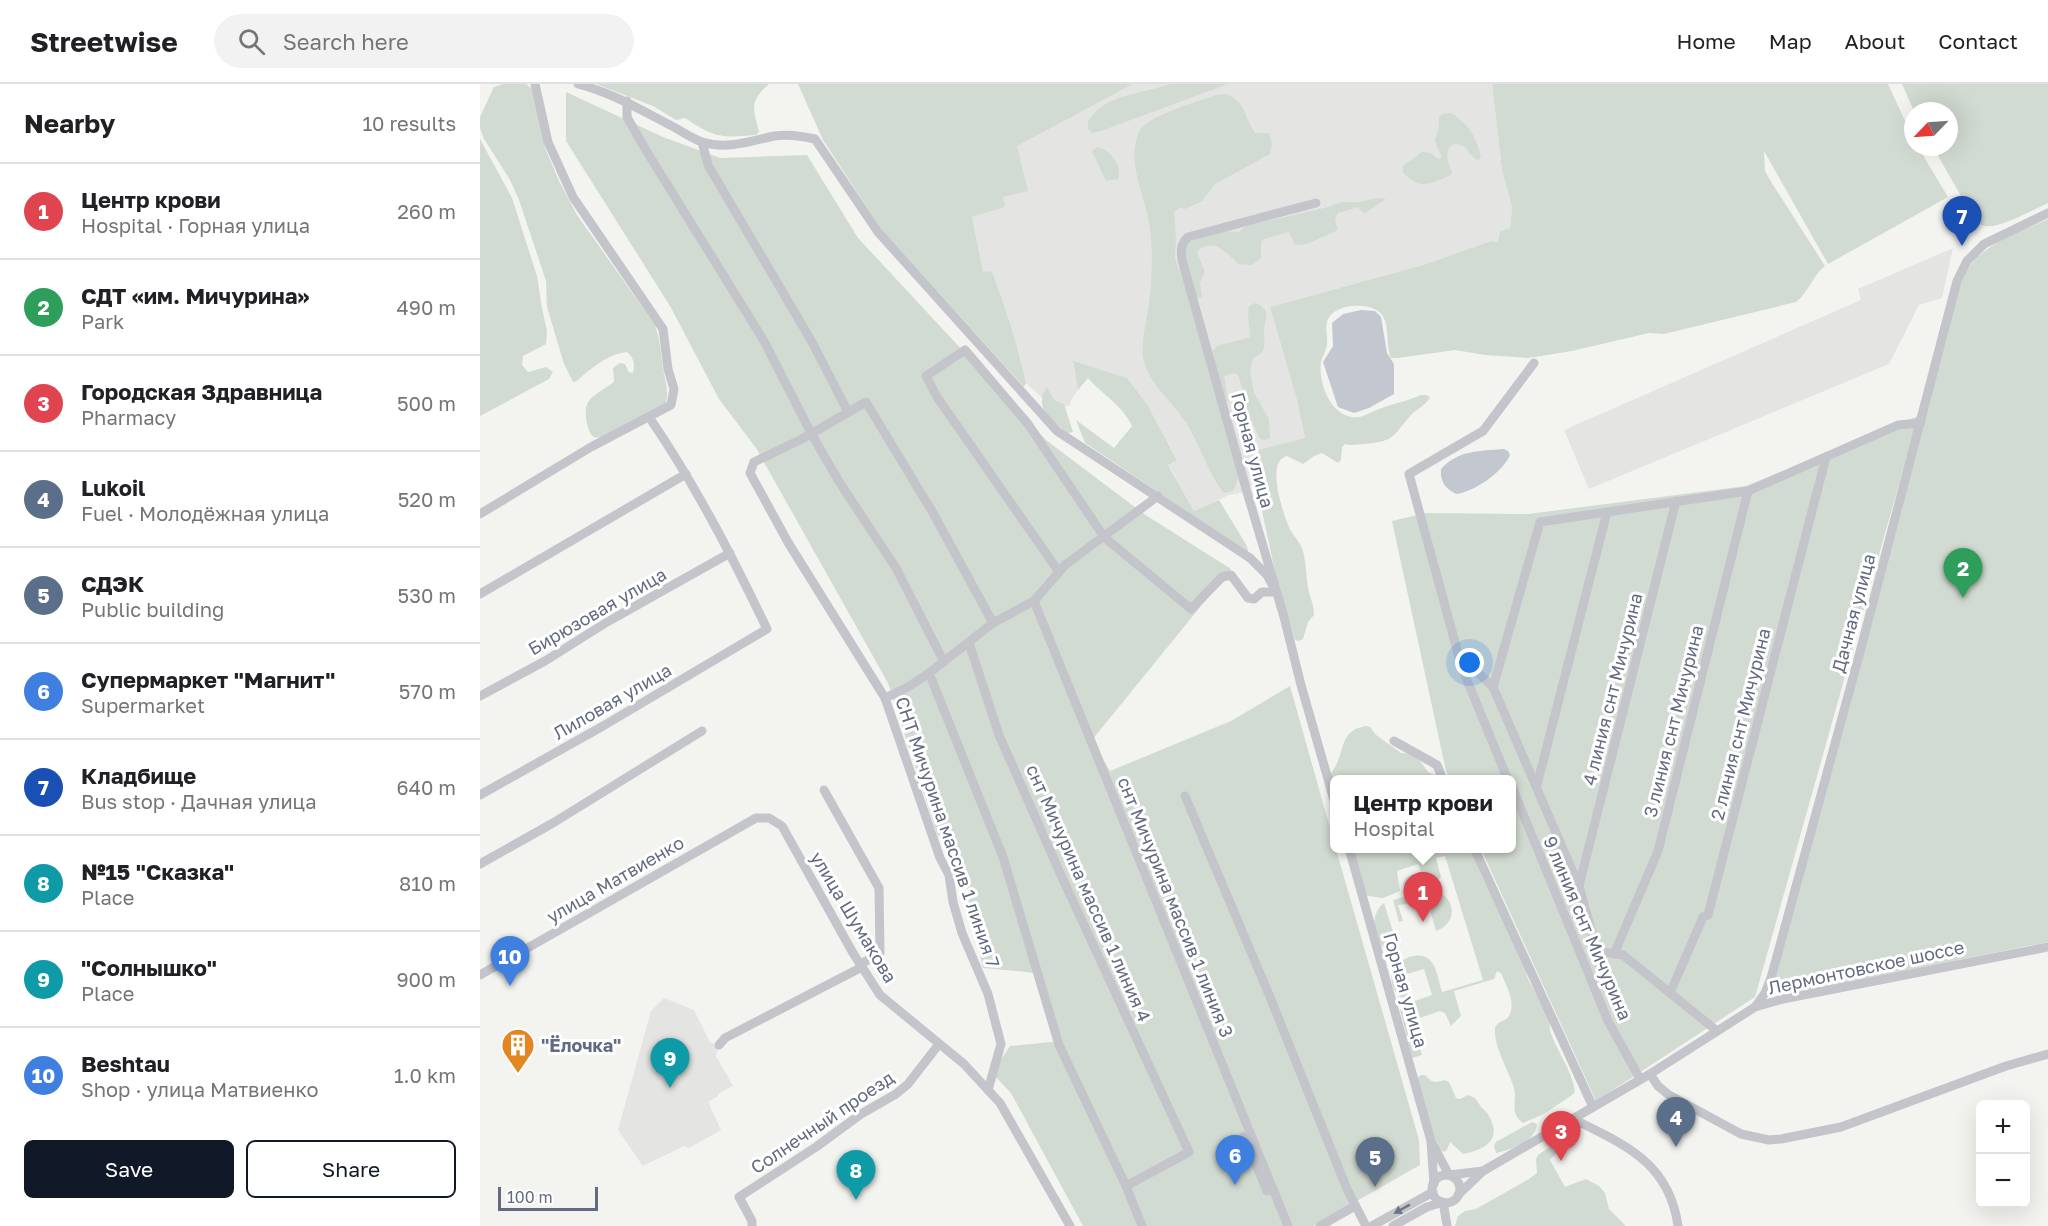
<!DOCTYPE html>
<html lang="en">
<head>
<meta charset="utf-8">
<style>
  :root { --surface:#fff; --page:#f2f2f2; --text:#202124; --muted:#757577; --line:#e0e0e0; --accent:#111827 }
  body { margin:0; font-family:"Golos Text",sans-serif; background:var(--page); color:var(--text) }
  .controls { position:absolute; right:18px; bottom:18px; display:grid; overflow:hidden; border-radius:9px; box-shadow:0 6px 24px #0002 }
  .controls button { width:54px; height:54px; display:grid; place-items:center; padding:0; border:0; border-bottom:2px solid var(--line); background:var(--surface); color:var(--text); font:30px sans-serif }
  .compass { position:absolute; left:1424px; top:18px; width:54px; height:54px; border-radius:50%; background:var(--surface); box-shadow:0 6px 24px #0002; rotate:245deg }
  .scale { position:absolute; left:18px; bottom:15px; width:100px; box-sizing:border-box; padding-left:6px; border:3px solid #636b81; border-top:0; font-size:16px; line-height:21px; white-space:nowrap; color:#636b81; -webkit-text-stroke:4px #fff; paint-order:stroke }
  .you { position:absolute; left:990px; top:579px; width:21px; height:21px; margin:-15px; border:4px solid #fff; border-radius:50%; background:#1a73e8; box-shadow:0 0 0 9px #1a73e833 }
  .badge { display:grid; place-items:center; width:39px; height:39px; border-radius:50%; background:var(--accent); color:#fff; font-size:20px; font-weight:700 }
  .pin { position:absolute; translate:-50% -50px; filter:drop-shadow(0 2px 3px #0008) }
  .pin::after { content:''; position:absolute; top:32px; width:21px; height:18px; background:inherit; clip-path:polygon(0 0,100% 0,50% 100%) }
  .popup { position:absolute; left:850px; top:691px; width:186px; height:78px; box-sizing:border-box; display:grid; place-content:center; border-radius:9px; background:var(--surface); filter:drop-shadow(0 2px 4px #0005); font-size:20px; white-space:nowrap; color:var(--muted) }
  .popup b { font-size:22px; color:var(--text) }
  .popup::after { content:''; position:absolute; left:50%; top:100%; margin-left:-12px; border:12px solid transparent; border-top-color:var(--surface) }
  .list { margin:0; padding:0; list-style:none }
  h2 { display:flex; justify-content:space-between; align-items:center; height:78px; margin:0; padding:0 24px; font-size:26px }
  h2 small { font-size:20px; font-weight:400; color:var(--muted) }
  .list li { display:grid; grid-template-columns:39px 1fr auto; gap:18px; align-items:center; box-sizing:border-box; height:96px; padding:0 24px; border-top:2px solid var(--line) }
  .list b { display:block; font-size:22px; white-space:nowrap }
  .list p { margin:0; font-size:20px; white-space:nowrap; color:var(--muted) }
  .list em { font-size:20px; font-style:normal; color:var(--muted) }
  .actions { display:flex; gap:12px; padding:18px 24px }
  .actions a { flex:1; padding:14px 0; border:2px solid var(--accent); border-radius:9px; text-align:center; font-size:21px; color:var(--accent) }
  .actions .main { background:var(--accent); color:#fff }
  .icon { flex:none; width:33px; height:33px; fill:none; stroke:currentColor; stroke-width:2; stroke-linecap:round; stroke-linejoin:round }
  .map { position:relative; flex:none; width:1568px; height:1142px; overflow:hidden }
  header { display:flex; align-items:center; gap:36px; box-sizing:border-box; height:84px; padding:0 30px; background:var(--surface); border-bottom:2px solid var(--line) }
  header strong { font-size:28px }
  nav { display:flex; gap:33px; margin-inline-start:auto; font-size:21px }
  .search { width:420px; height:54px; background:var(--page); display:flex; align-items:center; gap:15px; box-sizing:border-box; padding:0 21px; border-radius:33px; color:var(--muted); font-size:22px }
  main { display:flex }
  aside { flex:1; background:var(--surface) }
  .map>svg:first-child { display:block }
</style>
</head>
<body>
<header>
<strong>Streetwise</strong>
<div class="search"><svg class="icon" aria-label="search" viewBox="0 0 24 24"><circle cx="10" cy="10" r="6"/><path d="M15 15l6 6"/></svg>Search here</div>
<nav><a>Home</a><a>Map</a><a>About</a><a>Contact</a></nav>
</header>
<main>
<aside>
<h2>Nearby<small>10 results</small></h2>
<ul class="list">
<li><span class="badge" style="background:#e0444e">1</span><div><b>Центр крови</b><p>Hospital · Горная улица</p></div><em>260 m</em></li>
<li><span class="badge" style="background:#2e9e5b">2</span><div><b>СДТ «им. Мичурина»</b><p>Park</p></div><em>490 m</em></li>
<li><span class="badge" style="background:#e0444e">3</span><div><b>Городская Здравница</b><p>Pharmacy</p></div><em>500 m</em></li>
<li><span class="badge" style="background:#5c6f8a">4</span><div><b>Lukoil</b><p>Fuel · Молодёжная улица</p></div><em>520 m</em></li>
<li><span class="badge" style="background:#5c6f8a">5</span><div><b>СДЭК</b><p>Public building</p></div><em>530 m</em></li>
<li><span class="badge" style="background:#3f7fe0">6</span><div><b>Супермаркет &quot;Магнит&quot;</b><p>Supermarket</p></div><em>570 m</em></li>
<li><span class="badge" style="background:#1a4fb4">7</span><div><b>Кладбище</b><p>Bus stop · Дачная улица</p></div><em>640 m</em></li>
<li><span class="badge" style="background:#0f9aa8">8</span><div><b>№15 &quot;Сказка&quot;</b><p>Place</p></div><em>810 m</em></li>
<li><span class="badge" style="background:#0f9aa8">9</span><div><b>&quot;Солнышко&quot;</b><p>Place</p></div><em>900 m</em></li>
<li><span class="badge" style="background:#3f7fe0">10</span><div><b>Beshtau</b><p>Shop · улица Матвиенко</p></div><em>1.0 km</em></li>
</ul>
<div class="actions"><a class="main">Save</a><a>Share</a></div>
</aside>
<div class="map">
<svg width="1568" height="1142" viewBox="0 0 1568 1142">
  <rect width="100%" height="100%" fill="#f3f4f0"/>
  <g fill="#e4e4e3">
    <polygon points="653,0 1012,0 1022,86 1032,123 1030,144 1018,158 1011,157 943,181 790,223 817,316 825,354 779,366 782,404 779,400 769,403 770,407 749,411 714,427 688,380 697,375 668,322 593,278 598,306 591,316 590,321 575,326 546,299 539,268 512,187 503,189 492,133 524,123 522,113 536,62"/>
    <polygon points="1473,164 1462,214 1439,221 1409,280 1109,405 1084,346 1381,216 1378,205"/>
    <polygon points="184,914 214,926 230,958 238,963 236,972 253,1002 238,1010 238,1012 228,1018 241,1046 209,1064 204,1062 163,1082 138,1046 171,927"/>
  </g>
  <g fill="#d2dbd1">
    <path d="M23,0H46L51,4L57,16L65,64L79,97L97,131L175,241C180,255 181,269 183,284C185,297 189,305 186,319L124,353C123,353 115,354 114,353C107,350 103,325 108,318C114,310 126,304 134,298L133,284L140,279L145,280L149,288L153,289C155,280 154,274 147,268C128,270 111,284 97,297L93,298L84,280L67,223L66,197L39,116L30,96L4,55L0,44V33L12,7L14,3Z"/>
    <path d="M116,0H289C269,17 273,25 279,48L276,51C241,54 235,54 205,34L196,36L173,22Z"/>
    <path d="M318,0H653L537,62L548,107L523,113L525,123L492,133L503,188L512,187C525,224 538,260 546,299L544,303L401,145L343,56Z"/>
    <path d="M689,0H748L621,47L612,49L608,45V37C612,33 616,26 621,23C640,10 668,8 689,0Z"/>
    <path d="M1012,0H1408L1433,54V63H1438L1468,113L1348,180L1284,67L1285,87L1290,96L1345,182C1332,192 1329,208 1316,218L1184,250L1169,249L1092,267L1048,274L1005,271L975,266L918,274H911C905,261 911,235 898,227C885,218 852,220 847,238C845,245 848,254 847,261C846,267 842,273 841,278C838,298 850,330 872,333C882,335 892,327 902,324C915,319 928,317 941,311H946L950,313C946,322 936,325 930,332C911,354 915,357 884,360C878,360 872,362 865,360L862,363L861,376L858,379L842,369L834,372L823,380L807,372C785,377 803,429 809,443C813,452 820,457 823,467C826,479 826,492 828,504C830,513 834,521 834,531L828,538L823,555L819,557L815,556L796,492L782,427L785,416L782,404L778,366L825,354L817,316L790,223L943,181L1011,157L1018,158L1020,148L1030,144L1032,123L1022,86Z"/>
    <path d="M1422,0H1568V119C1554,125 1515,148 1501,141C1500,141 1495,135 1494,135L1453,63H1469V27H1434Z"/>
    <polygon points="86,8 183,53 240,74 327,71 378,154 566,356 664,430 751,485 612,656 630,687 751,637 810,602 854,758 854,764 856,765 939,1056 940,1081 833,1142 603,1142 531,1009 512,989 530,962 581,957 556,889 503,884 490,829 485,792 457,750 408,599 276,364 239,315 190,222 86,57"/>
    <path d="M745,10C765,15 765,35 775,49H789L792,61L790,70L735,100L722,117L705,125L700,124L694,128L696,156L695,175L704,199L759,393L753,407L744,409C726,387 720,357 702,333C689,314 667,298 663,273C661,256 667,236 669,219C672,200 673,165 670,146C667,114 645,80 659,48C667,31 718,18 736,11Z"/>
    <path d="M971,29C988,39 997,54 1001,73L998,76C986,71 992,61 974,60C964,65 967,79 972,87L971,91C950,100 939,107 923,88V82L942,68L951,69L958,75L962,74L955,57L959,43V34L962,30Z"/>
    <polygon points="0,55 32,114 57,192 62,224 67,247 66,260 43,272 42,281 48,288 66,283 73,288 69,295 0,332"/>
    <path d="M617,63C629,65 643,82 638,95L626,97L612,67Z"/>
    <path d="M896,114L906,115L884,130L878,123L858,129L855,135L858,146L827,160L815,161L809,148L784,155L781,158V174L772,181L758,180C747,168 734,154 718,166V171L725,188L720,199L722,213L716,215L703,172L708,158L743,147L759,148L766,142L848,123L861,118H880Z"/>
    <path d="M1568,135V858L1299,912L1291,906L1369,624L1479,204C1482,197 1485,188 1490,182C1507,158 1542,147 1568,135Z"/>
    <path d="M775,219C792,226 785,232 784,247C784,262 788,266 773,275L770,286L774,309L789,335L790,354L786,356L780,355L771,336L763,329L767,319L758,291L754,289L744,292L748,317L746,318L737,292L733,267L737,262L770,253L768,232L769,222Z"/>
    <path d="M593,277L647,294L668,322L697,376L688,381L714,427L739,416L767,462L768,468L605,359L596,336L634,364L652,342C643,322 622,310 608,294L598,306Z"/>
    <path d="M567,303L574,316L584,320L593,348L588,349C573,337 552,324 567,303Z"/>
    <polygon points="1438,332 1275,913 1116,1017 1001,765 1032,764 1032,696 970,695 966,687 912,437 946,429 1048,430 1266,402"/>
    <path d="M886,642L890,643L896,651L921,669L935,670L948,688L957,692L960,695L854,696V707L850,692C852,687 855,684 857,679C865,661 862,646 886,642Z"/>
    <path d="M871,765H991L1002,793L1046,877C1042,899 1063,912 1070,932C1071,936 1069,941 1070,946C1076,967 1092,985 1095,1008L1092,1011L1064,1030L1043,1039C1028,1028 1038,1016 1034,1004C1029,987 1014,964 1015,945C1015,939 1023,937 1028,934C1037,919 1027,904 1021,889L1017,887L1014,895L974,907L981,932L971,942L965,929L960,927L934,936V941L942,971L932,974L920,926L926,920L952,911L944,885L927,890L930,909L925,914L920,913C894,887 934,861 950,876C957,883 959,899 962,908L1003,896L965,772L956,774L961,793C956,801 933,807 924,803L923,799L927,793L941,788L938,780L917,787L920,807L903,814L888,812L885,809Z"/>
    <path d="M949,806C975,808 981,838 956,847L947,815L941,814L932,819L931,816L927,820L918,821L923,837L919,838L913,816Z"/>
    <path d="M904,819L920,870H911C894,860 887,832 904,819Z"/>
    <path d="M941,991H945C952,999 955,999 965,996L969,998L976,1014L980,1015L988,1011C997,1014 996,1016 1001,1023C1004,1026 1008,1029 1010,1034C1022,1057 1003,1066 983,1070L970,1058L967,1066L964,1068L960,1066L951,1045L937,994Z"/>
    <path d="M1052,1038L1057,1040C1056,1057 1031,1066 1016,1069L1014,1062L1016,1058Z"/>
    <path d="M1084,1053H1089C1088,1064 1076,1068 1070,1076L1085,1103L1106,1095L1119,1102L1125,1109L1129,1125L1146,1142H975L978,1132L985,1127L996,1125L1049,1095L1057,1089L1056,1075L1058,1071Z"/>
  </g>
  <g fill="#c3c8d0">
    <polygon points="881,226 895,227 901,233 907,269 914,280 914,310 889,324 874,329 858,323 843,278 853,262 852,239 863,230"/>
    <path d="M1024,365L1028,367L1030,371C1023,388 994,408 976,410C965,404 960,398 961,385C978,366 1000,367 1024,365Z"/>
  </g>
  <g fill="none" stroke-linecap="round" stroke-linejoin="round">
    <g stroke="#c4c5ca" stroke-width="9">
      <path d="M98,0C132,9 159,25 190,41C200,46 211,54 222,58C247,66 271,57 294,52C308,50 322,52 335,55L398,148L577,347L770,474L787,491L796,508"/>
      <polyline points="147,17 147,33 164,63 284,257 331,349 358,396 416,484 464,578"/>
      <polyline points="222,58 228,81 332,258 368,328"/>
      <path d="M836,119L708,153C700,161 701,166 702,176L767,408L804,533L821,601L854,716"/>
      <polyline points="0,430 111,363 191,321 194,305 188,285 183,245 93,113 68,58 55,0"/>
      <polyline points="579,488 457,313 446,292 485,266 548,340 624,453 711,525 742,493 751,491 768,514 774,515 782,508 796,508"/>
      <polyline points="0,510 206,390"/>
      <polyline points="554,517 808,1142"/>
      <polyline points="489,559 519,651 580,789 709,1068 646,1102"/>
      <polyline points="979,571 1013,603 1099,802 1117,867 1143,871 1237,947"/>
      <polyline points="449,589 523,773 579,961 646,1102 662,1142"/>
      <polyline points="1013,603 1060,438 1268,407 1418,341 1441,339"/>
      <polyline points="0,612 65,577 127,538 250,469"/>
      <polyline points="405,614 428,603 449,589 513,539 554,517 585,481 678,412"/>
      <polyline points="914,657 957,681 963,696"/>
      <polyline points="1028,696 982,584 929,390 1003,347 1054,279"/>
      <polyline points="1057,701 1127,428"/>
      <polyline points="1032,703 1128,937 1160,995"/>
      <polyline points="344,706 399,804 400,870 380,880"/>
      <path d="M0,711L123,642L287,545C252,472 215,400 169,333"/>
      <polyline points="705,712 790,913 867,1105 886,1142"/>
      <polyline points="869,764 951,1057"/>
      <polyline points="994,764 1113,1023"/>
      <polyline points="0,780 73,739 222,647"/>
      <polyline points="1099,802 1196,417"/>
      <polyline points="1134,870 1178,767 1268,407"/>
      <polyline points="0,891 276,734 289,734 302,742 373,869 400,911 484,980 520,1019 590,1142"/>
      <polyline points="1190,909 1223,833 1228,831 1346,373"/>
      <polyline points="1275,923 1285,909 1291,894 1380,568 1477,197 1487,177 1504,160 1568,129"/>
      <polyline points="239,961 245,954 382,883"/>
      <polyline points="1170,990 1178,1002 1189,1011 1261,1050 1289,1056 1301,1055 1361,1043 1526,982 1568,970"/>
      <polyline points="508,1006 521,960 508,910 482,849 473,818 469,791 460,774 405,614 309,460 270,389 274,378 322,355 386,318 453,429 513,539"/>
      <path d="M1093,1035C1145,1061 1189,1078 1198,1142"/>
      <polyline points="764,1052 787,1107"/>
      <polyline points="1003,1087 1170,990 1275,923 1303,915 1568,863"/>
      <circle cx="966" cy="1105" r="14"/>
      <polyline points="954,1100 951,1057 969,1091 1003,1087 978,1111"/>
      <polyline points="272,1142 272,1137 259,1113 336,1063 381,1030 416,1010 428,1000 459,960"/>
      <polyline points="840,1142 875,1122"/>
      <polyline points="892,1142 953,1108"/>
      <polyline points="913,1142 947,1123 963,1118 967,1141"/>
    </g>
  </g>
  <defs><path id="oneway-solid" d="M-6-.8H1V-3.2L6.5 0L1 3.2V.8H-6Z" transform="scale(1.5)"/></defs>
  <use fill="#6d7488" href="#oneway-solid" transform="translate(922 1125) rotate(151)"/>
  <defs>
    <symbol id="building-pin" viewBox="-11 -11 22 30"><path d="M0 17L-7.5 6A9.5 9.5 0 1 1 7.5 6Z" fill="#e38521" stroke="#fff"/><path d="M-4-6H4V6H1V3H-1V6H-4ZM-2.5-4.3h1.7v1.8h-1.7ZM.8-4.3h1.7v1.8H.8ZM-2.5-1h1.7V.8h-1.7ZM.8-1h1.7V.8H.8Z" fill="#fff"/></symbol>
  </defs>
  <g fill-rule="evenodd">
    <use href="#building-pin" x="19" y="942" width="38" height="52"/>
  </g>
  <g text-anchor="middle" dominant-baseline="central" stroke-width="6" stroke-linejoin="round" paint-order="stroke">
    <g font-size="18" fill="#636b81" stroke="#fff">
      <text transform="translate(773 366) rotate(75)">Горная улица</text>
      <text transform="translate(117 527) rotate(-30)">Бирюзовая улица</text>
      <text transform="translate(1373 529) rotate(-75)">Дачная улица</text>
      <text transform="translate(1132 605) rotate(-76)">4 линия снт Мичурина</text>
      <text transform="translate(132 617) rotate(-30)">Лиловая улица</text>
      <text transform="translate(1193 637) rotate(-76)">3 линия снт Мичурина</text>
      <text transform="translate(1260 640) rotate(-76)">2 линия снт Мичурина</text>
      <text transform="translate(468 748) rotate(71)">СНТ Мичурина массив 1 линия 7</text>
      <text transform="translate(135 795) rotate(-30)">улица Матвиенко</text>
      <text transform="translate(609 809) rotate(66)">снт Мичурина массив 1 линия 4</text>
      <text transform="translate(696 823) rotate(68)">снт Мичурина массив 1 линия 3</text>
      <text transform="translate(374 833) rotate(59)">улица Шумакова</text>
      <text transform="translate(1108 844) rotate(67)">9 линия снт Мичурина</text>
      <text transform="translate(1386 883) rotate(-12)">Лермонтовское шоссе</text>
      <text transform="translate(926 906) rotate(74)">Горная улица</text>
      <text transform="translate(342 1038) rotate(-34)">Солнечный проезд</text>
    </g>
    <g font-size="18" font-weight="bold" fill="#636b81" stroke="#fff" text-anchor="start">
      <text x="61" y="961">"Ёлочка"</text>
    </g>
  </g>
</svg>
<div class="controls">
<button>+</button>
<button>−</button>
</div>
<svg class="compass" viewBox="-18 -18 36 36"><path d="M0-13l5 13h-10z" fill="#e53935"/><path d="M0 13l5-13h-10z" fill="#757577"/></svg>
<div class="scale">100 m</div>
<div class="you"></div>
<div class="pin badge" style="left:943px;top:838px;background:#e0444e">1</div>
<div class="popup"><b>Центр крови</b>Hospital</div>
<div class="pin badge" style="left:1483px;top:514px;background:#2e9e5b">2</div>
<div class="pin badge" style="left:1081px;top:1077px;background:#e0444e">3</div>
<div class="pin badge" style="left:1196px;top:1063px;background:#5c6f8a">4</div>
<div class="pin badge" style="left:895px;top:1103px;background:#5c6f8a">5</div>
<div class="pin badge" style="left:755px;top:1101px;background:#3f7fe0">6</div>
<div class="pin badge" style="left:1482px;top:162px;background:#1a4fb4">7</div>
<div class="pin badge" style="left:376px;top:1116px;background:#0f9aa8">8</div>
<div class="pin badge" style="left:190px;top:1004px;background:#0f9aa8">9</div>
<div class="pin badge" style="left:30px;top:902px;background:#3f7fe0">10</div>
</div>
</main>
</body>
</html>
